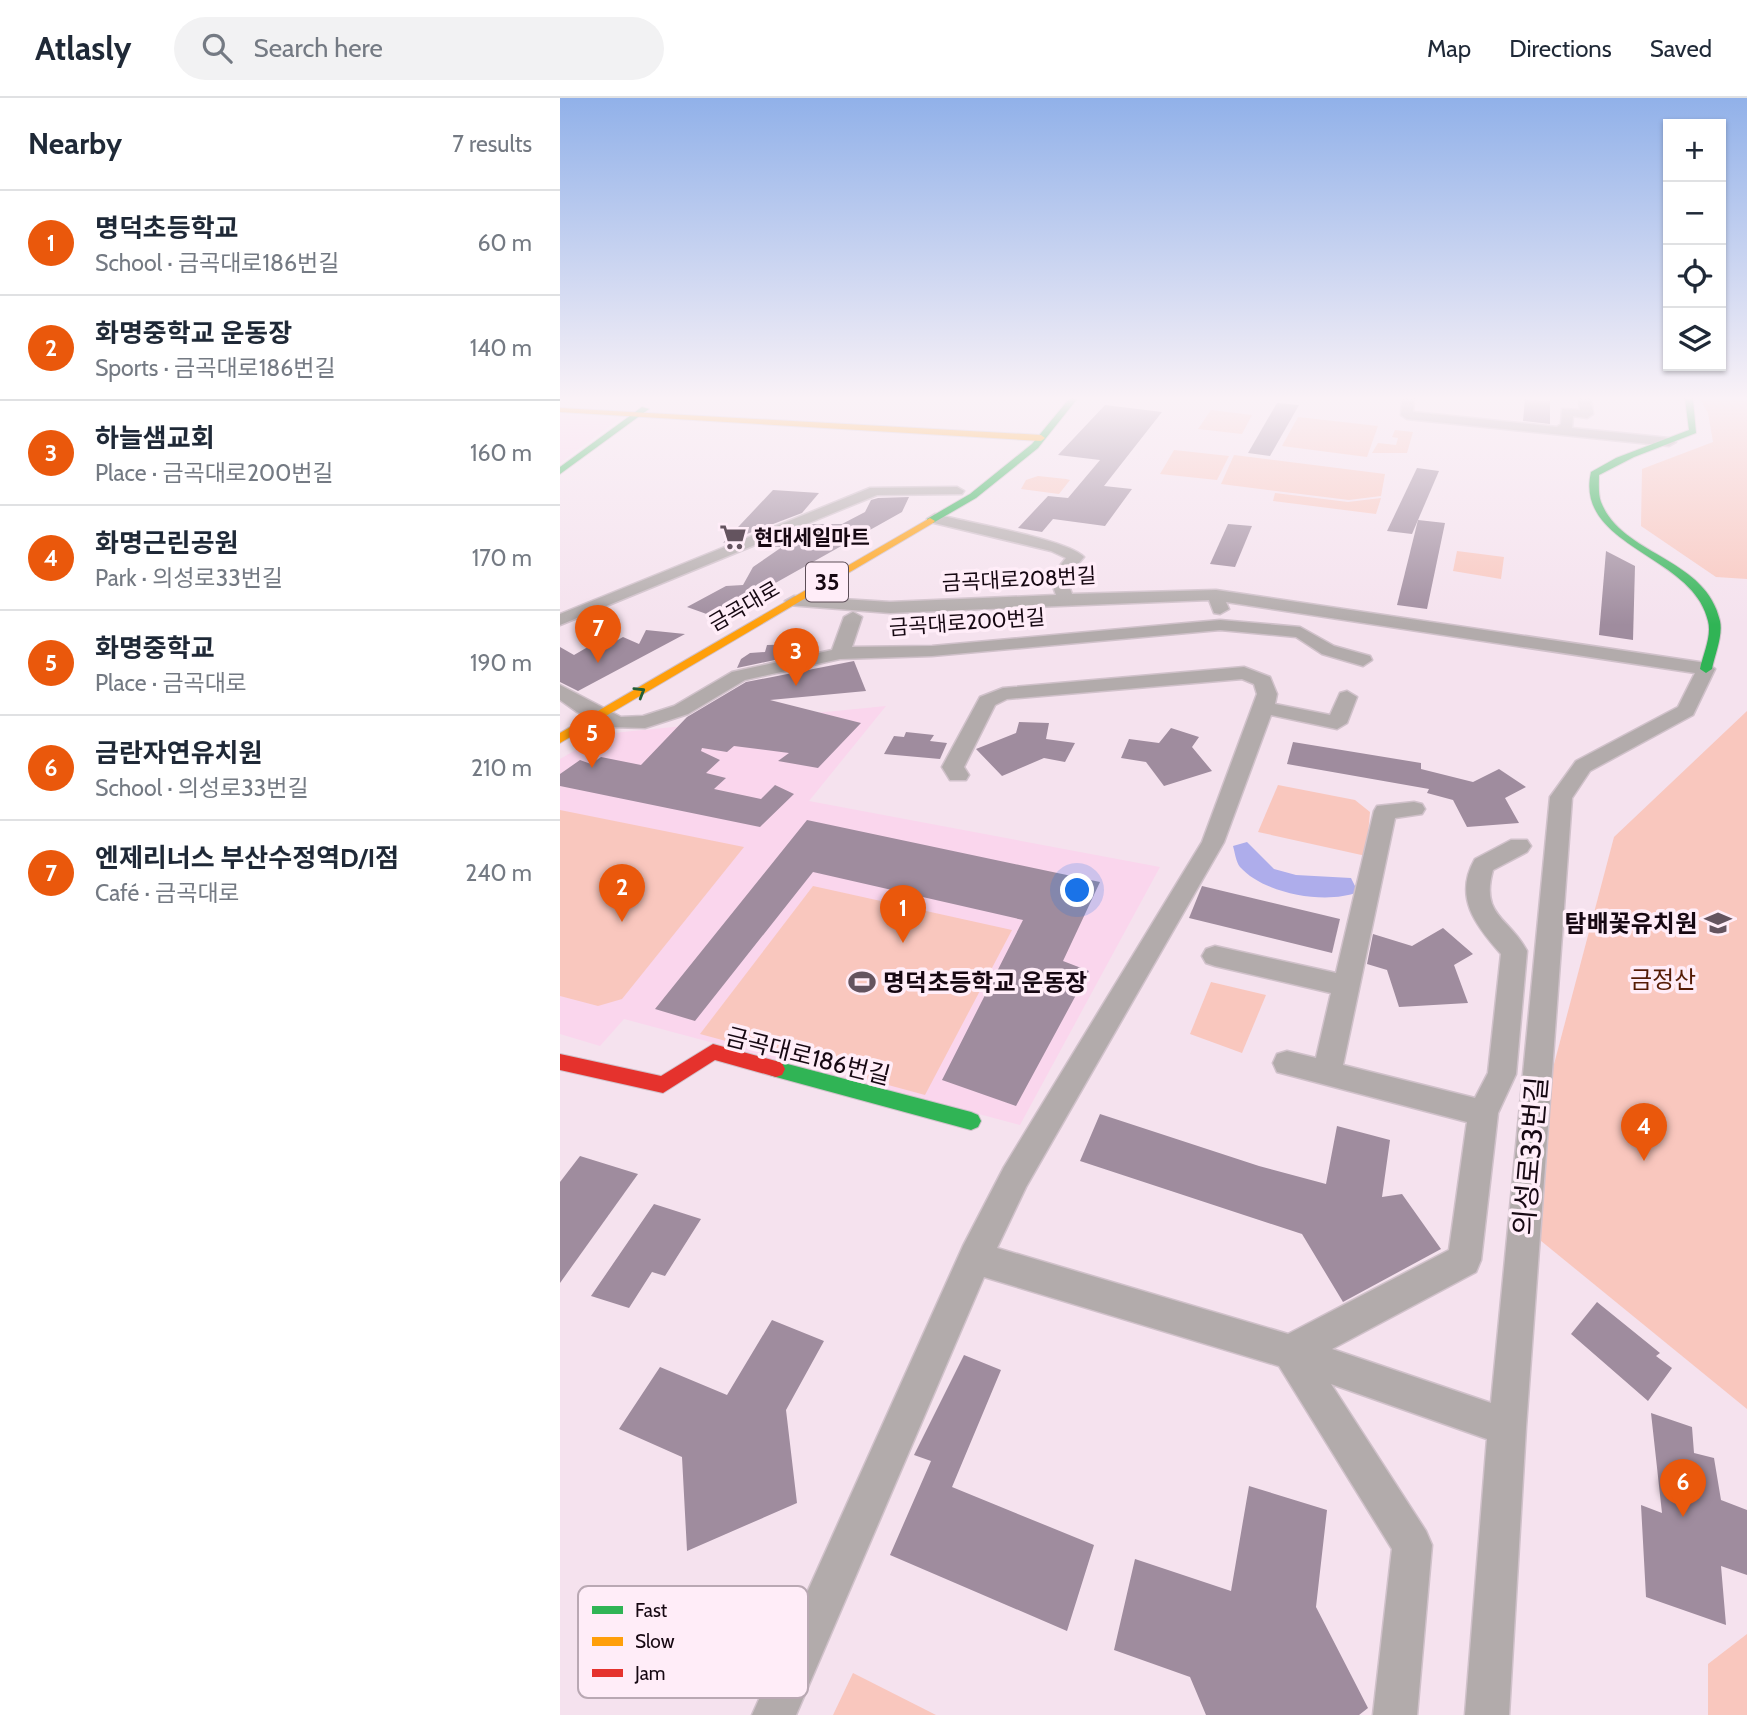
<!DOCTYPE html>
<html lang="en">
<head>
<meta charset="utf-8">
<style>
  :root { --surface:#fff; --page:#f2f2f3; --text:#1f2937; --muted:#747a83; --line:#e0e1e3; --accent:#ea580c }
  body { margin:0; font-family:Cabin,"Noto Sans KR",sans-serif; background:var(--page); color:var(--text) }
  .controls { position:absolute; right:21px; top:21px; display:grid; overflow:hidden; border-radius:0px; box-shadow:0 2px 5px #0004 }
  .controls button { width:63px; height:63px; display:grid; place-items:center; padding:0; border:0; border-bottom:2px solid var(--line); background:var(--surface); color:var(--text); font:35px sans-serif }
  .you { position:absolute; left:518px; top:793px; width:24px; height:24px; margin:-18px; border:5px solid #fff; border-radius:50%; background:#1a73e8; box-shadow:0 0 0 10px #1a73e833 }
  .badge { display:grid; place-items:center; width:46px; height:46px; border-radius:50%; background:var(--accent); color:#fff; font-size:23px; font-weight:700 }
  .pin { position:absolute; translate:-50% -58px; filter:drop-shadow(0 2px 4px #0008) }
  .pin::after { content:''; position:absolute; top:37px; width:24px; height:21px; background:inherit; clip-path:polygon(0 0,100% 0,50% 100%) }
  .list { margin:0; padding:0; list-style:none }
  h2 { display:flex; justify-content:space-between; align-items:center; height:91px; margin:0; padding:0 28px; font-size:30px }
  h2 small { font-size:23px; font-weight:400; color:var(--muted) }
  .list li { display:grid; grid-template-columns:46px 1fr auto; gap:21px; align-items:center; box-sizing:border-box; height:105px; padding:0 28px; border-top:2px solid var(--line) }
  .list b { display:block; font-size:26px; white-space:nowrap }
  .list p { margin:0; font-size:23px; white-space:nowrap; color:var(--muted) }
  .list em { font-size:23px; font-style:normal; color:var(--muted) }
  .icon { flex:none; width:38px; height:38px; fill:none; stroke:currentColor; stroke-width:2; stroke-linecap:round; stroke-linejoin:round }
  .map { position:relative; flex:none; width:1187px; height:1617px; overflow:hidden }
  header { display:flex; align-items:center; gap:42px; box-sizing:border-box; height:98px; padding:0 35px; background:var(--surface); border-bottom:2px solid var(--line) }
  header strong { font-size:33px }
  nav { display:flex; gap:38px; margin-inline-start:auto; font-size:24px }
  .search { width:490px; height:63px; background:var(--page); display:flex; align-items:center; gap:18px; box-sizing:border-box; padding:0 24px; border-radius:38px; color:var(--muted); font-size:26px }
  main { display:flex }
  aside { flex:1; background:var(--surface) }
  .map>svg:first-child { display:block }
</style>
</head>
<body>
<header>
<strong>Atlasly</strong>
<div class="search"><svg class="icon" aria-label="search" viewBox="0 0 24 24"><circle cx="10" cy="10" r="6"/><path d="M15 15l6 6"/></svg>Search here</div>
<nav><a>Map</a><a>Directions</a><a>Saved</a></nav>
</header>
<main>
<aside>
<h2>Nearby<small>7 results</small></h2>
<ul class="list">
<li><span class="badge">1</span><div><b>명덕초등학교</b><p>School · 금곡대로186번길</p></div><em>60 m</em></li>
<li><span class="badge">2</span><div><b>화명중학교 운동장</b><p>Sports · 금곡대로186번길</p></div><em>140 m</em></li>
<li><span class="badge">3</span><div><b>하늘샘교회</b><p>Place · 금곡대로200번길</p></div><em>160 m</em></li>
<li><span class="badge">4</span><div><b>화명근린공원</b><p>Park · 의성로33번길</p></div><em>170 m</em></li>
<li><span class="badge">5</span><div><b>화명중학교</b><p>Place · 금곡대로</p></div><em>190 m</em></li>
<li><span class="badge">6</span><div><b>금란자연유치원</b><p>School · 의성로33번길</p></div><em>210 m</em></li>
<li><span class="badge">7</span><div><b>엔제리너스 부산수정역D/I점</b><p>Café · 금곡대로</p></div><em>240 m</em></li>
</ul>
</aside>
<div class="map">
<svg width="1187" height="1617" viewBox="0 0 1187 1617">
  <rect width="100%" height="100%" fill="#f5e2ee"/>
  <g fill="#fad6ed">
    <polygon points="0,316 62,319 0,365"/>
    <polygon points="326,608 249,703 600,769 460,1027 64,921 40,948 0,936 0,661 43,636"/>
  </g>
  <g fill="#f9c7be">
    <polygon points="1140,301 1187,301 1187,481 1156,479 1081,428 1082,371 1153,344 1148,315"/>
    <polygon points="651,312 692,317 682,336 638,331"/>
    <polygon points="738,319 818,328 807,359 722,348"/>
    <polygon points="835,332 853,334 847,355 812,355 818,345 836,347 838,340 832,339"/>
    <polygon points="614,352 669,358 657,382 600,376"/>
    <polygon points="674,357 825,376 821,398 789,402 661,386"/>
    <polygon points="478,378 506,381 510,382 499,396 461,391 466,382"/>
    <polygon points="715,395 788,404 821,400 816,416 713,403"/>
    <polygon points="897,453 944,459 941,481 893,473"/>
    <polygon points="1187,613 1187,1311 975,1138 988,989 1054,739"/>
    <polygon points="718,687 795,702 810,714 806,758 698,734"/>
    <polygon points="0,712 184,749 62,901 38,908 0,898"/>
    <polygon points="253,788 452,832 365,997 140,936"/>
    <polygon points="651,884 706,897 682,955 630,936"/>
    <polygon points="1187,1536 1187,1617 1148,1617 1148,1566"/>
    <polygon points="293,1575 376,1617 273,1617"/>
  </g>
  <path fill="#aeadeb" d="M687,744L714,771L736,777L791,780L798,794C766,807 704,796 680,769C676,764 675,755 673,748Z"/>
  <g fill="#9f8c9e">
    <polygon points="965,301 990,303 990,326 963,323"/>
    <polygon points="717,305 739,307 710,358 688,355"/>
    <polygon points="545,307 602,314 544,388 572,391 545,428 493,421 482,434 458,430 488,398 508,400 540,362 498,357"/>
    <polygon points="857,370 879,373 852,436 827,433"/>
    <polygon points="213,392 259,395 242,415 163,445"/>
    <polygon points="349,399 342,414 155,519 127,509 166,488 183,487 193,469 222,449 200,448 252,426 282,426 305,414 311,402 318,400"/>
    <polygon points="858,422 885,425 867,511 837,507"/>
    <polygon points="668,426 692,428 675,469 650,466"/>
    <polygon points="1046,453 1075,468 1073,542 1039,537"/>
    <polygon points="86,532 125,536 18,593 0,584 0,549 14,557 45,539 56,543 63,539 79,546"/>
    <polygon points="245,546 243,556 177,570 181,561 190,555 205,554 207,547"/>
    <polygon points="294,563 306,593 210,602 301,625 258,670 218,663 229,655 174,648 167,654 142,650 141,653 160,662 146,675 166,680 154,691 201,701 215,687 234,696 200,729 0,688 0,676 20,662 31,666 41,659 81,667 127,619 186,584"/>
    <polygon points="459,624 489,625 486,641 515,645 505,664 484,660 442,678 416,651 456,635"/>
    <polygon points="611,630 639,639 632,649 652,673 604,688 586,664 561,660 569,641 599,645"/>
    <polygon points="346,634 374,637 370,643 387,645 380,661 324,656 334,638 344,639"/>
    <polygon points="733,644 861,665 861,671 913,684 939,671 966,689 945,700 959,725 907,729 893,702 867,695 869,691 727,666"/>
    <polygon points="247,722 540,784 503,863 529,873 456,1008 382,982 463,822 253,774 135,923 95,911"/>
    <polygon points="642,788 780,821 772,855 629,820"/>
    <polygon points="883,830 913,856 894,867 908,905 839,909 827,872 807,866 813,836 852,848"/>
    <polygon points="540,1016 699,1068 766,1086 777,1028 830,1042 822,1099 842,1096 881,1151 783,1204 742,1136 520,1063"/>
    <polygon points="20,1058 78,1076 0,1185 0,1084"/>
    <polygon points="94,1106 141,1121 105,1178 92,1174 69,1210 31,1198"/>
    <polygon points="1037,1204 1100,1255 1096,1258 1112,1270 1088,1303 1011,1236"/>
    <polygon points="212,1222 264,1243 226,1312 237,1405 127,1453 122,1359 59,1331 100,1269 167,1297"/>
    <polygon points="404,1257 441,1272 392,1389 534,1447 507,1533 330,1457 371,1363 354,1357"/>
    <polygon points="1091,1315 1132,1329 1134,1355 1154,1360 1161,1402 1187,1412 1187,1477 1161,1468 1166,1527 1086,1499 1081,1407 1102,1415"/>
    <polygon points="689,1388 767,1412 756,1509 808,1610 799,1617 646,1617 630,1579 554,1552 575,1461 671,1493"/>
  </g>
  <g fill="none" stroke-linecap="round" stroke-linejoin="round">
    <defs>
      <g id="street">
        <polygon points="842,301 854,301 853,314 997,329 1001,326 1002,311 1020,312 1019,301 1031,301 1033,316 1027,320 1013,318 1012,330 1109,340 1116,344 1109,348 847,321 841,317"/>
        <polygon points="397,389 404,393 402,396 317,397 0,527 0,516 310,390"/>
        <path d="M375,416C404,424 507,441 524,459L506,480L512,496L656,492L1146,565L1155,571L1133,617L1030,673L1012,700L966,1329L949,1617H905L927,1341L771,1286L866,1433L872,1447L857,1617H813L832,1451L719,1268L424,1179L236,1617H192L403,1148L444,1069L642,744L697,596L694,586L682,581L447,601L435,607L404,669L409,677L406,682H390L382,669L420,599L443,590L684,569L710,579L717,596L715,606L770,617L780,595L787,593L797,599L787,625L777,631L711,617L664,744L466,1089L437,1150L728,1236L889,1152L907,1024L717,974L713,965L717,956L727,953L756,960L771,895L655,868L646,865L642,858L646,851L655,848L776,875L814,713L817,708L854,704L862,706L865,711L862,716L835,720L783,967L915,1000L928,975L941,856C916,828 893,799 915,761L951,742H967L971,748L967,754L933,772C920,818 949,819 967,853L956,976L938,1015L921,1162L916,1174L772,1251L931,1305L990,699L1016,663L1118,609L1135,575L666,504L669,511L660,516L654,515L649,502L330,515L228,507L225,503L234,498L330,504L496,497L490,480L506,460L491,453L370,424L367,421Z"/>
        <polygon points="293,514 302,519 292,549 372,548 660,522 740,529 774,548 810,558 812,562 803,568 762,556 736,539 660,532 372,558 280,561 185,582 128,616 85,630 51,629 17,614 0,602 0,587 61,619 83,618 114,608 172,574 272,552 284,519"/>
      </g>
      <g id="fast">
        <polygon points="509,301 517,301 478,350 416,400 373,425 367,425 367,421 410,396 472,346"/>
        <path d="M1125,301H1133L1136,335L1074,359L1039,377C1039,385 1038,396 1041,404C1062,458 1146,459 1160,523C1163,538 1155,556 1152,571L1146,575L1140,571C1143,556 1152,538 1148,523C1134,457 1014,449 1031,374L1056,360L1129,332Z"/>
        <polygon points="82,309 89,311 0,376 0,369"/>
        <polygon points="216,963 411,1014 418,1017 421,1023 418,1029 411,1032 216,979 210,977 207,971 210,965"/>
      </g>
      <g id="slow">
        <polygon points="0,310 481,337 485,340 481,343 0,314"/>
        <polygon points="370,420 375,423 373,425 0,645 0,635"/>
      </g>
      <polygon id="jam" points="153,946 216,963 222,965 225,971 222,977 216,979 155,962 103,995 0,972 0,956 101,978"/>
    </defs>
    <use href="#street" stroke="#d0c1ca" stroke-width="3"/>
    <use href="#fast" stroke="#d0c1ca" stroke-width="2"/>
    <use href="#slow" stroke="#d0c1ca" stroke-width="2"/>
    <use href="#jam" stroke="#d0c1ca" stroke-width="2"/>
    <use href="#street" fill="#b2abab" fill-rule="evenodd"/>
    <use href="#fast" fill="#30b455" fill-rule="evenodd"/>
    <use href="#slow" fill="#ff9f0a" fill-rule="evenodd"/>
    <use href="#jam" fill="#e5322d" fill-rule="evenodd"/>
  </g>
  <defs><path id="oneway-chevron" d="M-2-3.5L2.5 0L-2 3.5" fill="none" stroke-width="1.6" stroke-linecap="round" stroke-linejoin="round" transform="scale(1.75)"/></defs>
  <use stroke="#235e34" href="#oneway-chevron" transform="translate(80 594) rotate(-31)"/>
  <linearGradient id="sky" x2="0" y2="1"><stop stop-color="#91b1e9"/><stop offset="0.57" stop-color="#faf2f7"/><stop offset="1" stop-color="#faf2f7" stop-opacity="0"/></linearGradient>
  <rect width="1187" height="527" fill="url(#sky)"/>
  <defs>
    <symbol id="supermarket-bare" viewBox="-9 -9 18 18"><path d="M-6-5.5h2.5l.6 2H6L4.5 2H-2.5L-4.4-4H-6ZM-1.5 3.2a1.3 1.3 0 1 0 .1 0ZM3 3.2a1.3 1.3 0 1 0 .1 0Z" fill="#64545f" stroke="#ffedf8" stroke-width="2.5" paint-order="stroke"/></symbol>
    <symbol id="school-bare" viewBox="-9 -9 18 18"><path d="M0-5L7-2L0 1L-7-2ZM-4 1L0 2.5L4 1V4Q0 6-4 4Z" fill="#64545f" stroke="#ffedf8" stroke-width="2.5" paint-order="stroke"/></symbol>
    <symbol id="stadium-bare" viewBox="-9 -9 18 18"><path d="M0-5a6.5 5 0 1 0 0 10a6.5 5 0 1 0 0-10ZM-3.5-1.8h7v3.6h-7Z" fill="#64545f" stroke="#ffedf8" stroke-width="2.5" paint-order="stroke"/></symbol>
  </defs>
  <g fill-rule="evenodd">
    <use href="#supermarket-bare" x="154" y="420" width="38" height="38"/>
    <use href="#school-bare" x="1139" y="806" width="38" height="38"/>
    <use href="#stadium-bare" x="283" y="865" width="38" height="38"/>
  </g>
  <g text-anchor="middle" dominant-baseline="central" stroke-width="7" stroke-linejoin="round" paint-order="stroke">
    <g font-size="21" font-weight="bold" fill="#160812" stroke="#ffedf8" text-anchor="start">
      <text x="194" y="439">현대세일마트</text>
    </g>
    <g font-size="21" fill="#160812" stroke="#ffedf8">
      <text transform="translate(459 481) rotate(-3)">금곡대로208번길</text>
      <text transform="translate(184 508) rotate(-30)">금곡대로</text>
      <text transform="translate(407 524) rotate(-4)">금곡대로200번길</text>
    </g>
    <rect fill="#ffedf8" stroke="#5c4d57" stroke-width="2" x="246" y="464.5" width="42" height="39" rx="5"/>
    <g font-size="23" font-weight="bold" fill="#160812">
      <text x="267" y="484">35</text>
    </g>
    <g font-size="24" font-weight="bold" fill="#160812" stroke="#ffedf8" text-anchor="end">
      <text x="1137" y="825">탐배꽃유치원</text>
      <text x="323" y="884" text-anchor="start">명덕초등학교 운동장</text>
    </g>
    <g font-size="24" fill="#551b05" stroke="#ffedf8">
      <text x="1103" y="881">금정산</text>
    </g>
    <g font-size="24" fill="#160812" stroke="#ffedf8">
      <text transform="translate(248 958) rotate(14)">금곡대로186번길</text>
    </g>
    <g font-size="28" fill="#160812" stroke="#ffedf8">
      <text transform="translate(970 1058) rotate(-85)">의성로33번길</text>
    </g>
  </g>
  <rect x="18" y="1488" width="230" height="112" rx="10" fill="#ffedf8" stroke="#b9a8b3" stroke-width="2"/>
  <rect x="32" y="1508" width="31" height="8" fill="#30b455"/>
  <rect x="32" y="1539" width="31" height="9" fill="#ff9f0a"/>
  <rect x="32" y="1571" width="31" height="8" fill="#e5322d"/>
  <g font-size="19" fill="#160812">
    <text x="75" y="1519">Fast</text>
    <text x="75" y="1550">Slow</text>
    <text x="75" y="1582">Jam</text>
  </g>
</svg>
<div class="controls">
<button>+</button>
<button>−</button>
<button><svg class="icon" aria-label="locate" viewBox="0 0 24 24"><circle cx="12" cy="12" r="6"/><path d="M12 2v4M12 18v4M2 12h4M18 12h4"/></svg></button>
<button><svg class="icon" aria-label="layers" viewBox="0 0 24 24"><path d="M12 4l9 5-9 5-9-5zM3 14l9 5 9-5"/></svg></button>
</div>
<div class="you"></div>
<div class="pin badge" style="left:343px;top:845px">1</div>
<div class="pin badge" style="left:62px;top:824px">2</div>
<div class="pin badge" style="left:236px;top:588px">3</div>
<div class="pin badge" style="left:1084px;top:1063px">4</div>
<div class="pin badge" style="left:32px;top:670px">5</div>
<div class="pin badge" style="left:1123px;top:1419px">6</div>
<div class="pin badge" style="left:38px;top:565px">7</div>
</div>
</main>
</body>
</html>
